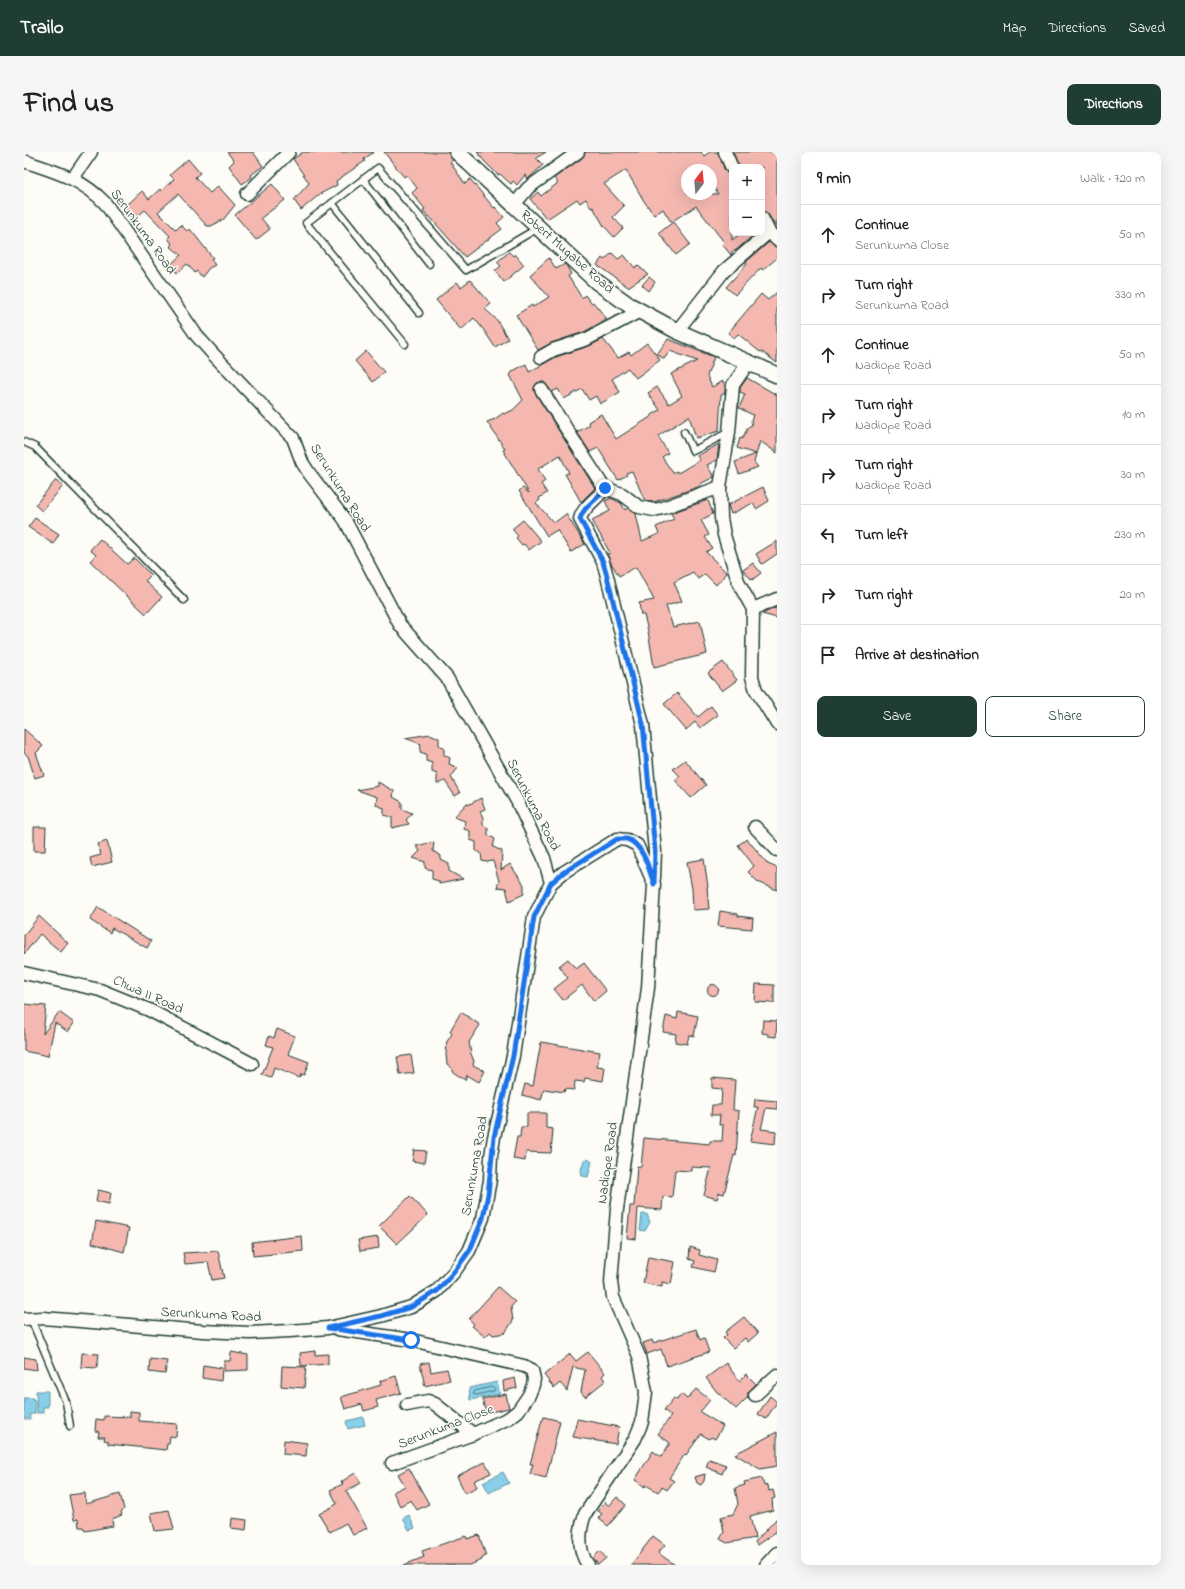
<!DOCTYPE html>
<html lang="en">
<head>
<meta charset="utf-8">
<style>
  :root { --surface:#fff; --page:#f6f6f6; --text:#222; --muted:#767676; --line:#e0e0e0; --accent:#1f3d34 }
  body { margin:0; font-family:"Indie Flower",sans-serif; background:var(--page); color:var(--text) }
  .controls { position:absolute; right:12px; top:12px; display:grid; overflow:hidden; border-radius:8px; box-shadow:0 4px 16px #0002 }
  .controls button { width:36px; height:36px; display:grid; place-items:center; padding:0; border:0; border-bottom:1px solid var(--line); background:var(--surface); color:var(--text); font:20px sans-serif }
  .compass { position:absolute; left:657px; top:12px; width:36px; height:36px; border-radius:50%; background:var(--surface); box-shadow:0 4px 16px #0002; rotate:16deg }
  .stop { position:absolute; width:12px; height:12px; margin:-9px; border:3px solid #1a73e8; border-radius:50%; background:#fff }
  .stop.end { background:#1a73e8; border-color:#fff; box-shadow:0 1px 4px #0008 }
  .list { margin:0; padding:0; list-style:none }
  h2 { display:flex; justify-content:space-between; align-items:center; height:52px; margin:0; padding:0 16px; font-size:17px }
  h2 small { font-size:13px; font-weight:400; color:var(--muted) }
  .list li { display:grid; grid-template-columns:26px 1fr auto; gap:12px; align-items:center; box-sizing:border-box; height:60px; padding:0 16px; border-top:1px solid var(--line) }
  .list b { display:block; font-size:15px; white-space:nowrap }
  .list p { margin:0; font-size:13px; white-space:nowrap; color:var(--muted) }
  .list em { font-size:13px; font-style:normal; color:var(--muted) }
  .actions { display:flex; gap:8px; padding:12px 16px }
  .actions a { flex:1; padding:9px 0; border:1px solid var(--accent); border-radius:8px; text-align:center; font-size:14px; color:var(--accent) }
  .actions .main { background:var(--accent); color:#fff }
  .icon { flex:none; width:22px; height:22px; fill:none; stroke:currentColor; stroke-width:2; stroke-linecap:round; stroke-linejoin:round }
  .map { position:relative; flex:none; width:753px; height:1413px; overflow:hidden; border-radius:8px }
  header { display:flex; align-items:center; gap:24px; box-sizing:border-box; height:56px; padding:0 20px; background:var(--accent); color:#fff }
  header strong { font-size:19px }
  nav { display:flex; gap:22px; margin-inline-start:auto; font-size:14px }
  .intro { display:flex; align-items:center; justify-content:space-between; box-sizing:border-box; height:96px; padding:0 24px }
  h1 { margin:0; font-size:28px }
  .button { padding:10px 18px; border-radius:8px; background:var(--accent); color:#fff; font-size:14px; font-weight:700 }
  main { display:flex; gap:24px; padding:0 24px }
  aside { flex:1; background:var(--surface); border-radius:8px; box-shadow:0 4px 16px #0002 }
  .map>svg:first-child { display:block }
</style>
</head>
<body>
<header>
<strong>Trailo</strong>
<nav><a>Map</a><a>Directions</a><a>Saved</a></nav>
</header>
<div class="intro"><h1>Find us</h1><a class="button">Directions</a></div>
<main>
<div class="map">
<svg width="753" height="1413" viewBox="0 0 753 1413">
  <rect width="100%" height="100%" fill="#fdfcf7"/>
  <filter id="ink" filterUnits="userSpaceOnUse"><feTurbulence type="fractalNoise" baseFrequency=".025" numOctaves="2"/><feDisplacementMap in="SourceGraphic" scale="8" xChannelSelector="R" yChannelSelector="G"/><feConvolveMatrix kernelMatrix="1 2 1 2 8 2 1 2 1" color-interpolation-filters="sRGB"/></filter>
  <g filter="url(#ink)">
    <g fill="#89cfea" stroke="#5f95a1">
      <polygon points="564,1007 568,1010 564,1025 558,1024 557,1018 560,1008"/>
      <polygon points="618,1062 623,1062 626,1070 621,1079 616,1078"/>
      <polygon points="473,1230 476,1242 446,1248 445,1236"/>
      <polygon points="12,1239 24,1239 24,1255 19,1255 19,1261 13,1261"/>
      <polygon points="0,1246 9,1246 9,1248 11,1248 11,1262 6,1262 6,1267 0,1267"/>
      <polygon points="339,1265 341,1273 324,1277 322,1269"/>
      <polygon points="479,1320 485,1331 465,1341 459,1330"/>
      <polygon points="385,1363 391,1376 385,1378 379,1366"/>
    </g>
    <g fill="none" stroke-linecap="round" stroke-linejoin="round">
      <polygon stroke="#49777d" stroke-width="1" points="469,1235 471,1237 470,1239 452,1243 449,1242 451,1239"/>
    </g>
    <g fill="#f4b8b1" stroke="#1f3d34" fill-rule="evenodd">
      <polygon points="203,0 229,0 239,14 227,23 228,25 218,32 205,14 210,9"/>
      <polygon points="279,0 350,0 340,7 341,9 312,29 313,33 296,42 277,58 270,48 285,31 269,7"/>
      <polygon points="360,0 424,0 429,8 426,10 441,32 446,27 470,56 471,55 480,65 473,71 478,77 441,105 405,64 404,65 399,58 401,57 388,41 393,36 383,23 380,25"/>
      <polygon points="453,0 522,0 512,6 519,13 504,27 501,23 493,33 489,29 487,32 476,22 474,23 461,10"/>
      <path d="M561,0H677L680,4L686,0H694L701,19L704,22L708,23V88L717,81H732L711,99L710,98L708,100L707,103L698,92L700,90L672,54L647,70L639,57L630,63L620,49L602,18L580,32L600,54L589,65L599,76L590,85L580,74L569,55L567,56L562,47L556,51L553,47L523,67L506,47L514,40L517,44L534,31L530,26L558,6ZM663,18H687V30L694,42H663Z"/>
      <polygon points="709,0 753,0 753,77 744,62 738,59 738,15 733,15 731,13 728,15 715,15"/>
      <polygon points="164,7 176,21 171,25 186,41 194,34 211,53 199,68 187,74 183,74 154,42 134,60 152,78 157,73 163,79 166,77 189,106 187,107 191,113 185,116 178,125 173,119 171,121 163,112 153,121 146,113 157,103 146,94 148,92 144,86 146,84 121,58 110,67 100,56 118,39 125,47 136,37 137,39 150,27 146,23"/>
      <polygon points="248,32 261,48 237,66 246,77 232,88 211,63"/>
      <polygon points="649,70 666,92 652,103 635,81"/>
      <polygon points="745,90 753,95 753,106 739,118 737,116 711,143 702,135 723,112 722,110"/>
      <polygon points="485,100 489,104 491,102 500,113 480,130 471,119 477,114 473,110"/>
      <polygon points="588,101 594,107 600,103 611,116 613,113 624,122 604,135 573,113 578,106 580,108"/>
      <polygon points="525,106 532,117 541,112 542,113 547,122 544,124 558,146 561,143 567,151 569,150 583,167 560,180 527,191 514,198 492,163 508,153 509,155 525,145 506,123"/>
      <polygon points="625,125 631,130 625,139 618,133"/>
      <polygon points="446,128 467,152 461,157 473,168 484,187 471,195 459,177 450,166 437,178 412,148 433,130 437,135"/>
      <polygon points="753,140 753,211 737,199 736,200 714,182 710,186 704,181 737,142 744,148"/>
      <polygon points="579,187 594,206 605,200 607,203 623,191 636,208 612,226 604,216 588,227 596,240 576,252 572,244 565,248 558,237 540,247 534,237 528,240 520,230 513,231 510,237 511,241 571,336 557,350 541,322 545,321 536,303 514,317 521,329 517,332 523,341 515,346 516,348 512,351 530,371 542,362 561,392 547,400 533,378 523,384 495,339 499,336 505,341 479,298 481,297 463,270 471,267 479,261 480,262 489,258 499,248 486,223 489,219 502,212 505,220 532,205 565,194"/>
      <polygon points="644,187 690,205 683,224 688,235 699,229 701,234 701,241 697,243 695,279 672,286 665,264 634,284 644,301 638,305 649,321 653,319 654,321 676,308 673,304 695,292 693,308 683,313 690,325 676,332 677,334 630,350 621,349 608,319 602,321 603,323 594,328 574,296 566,300 553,280 566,273 564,270 577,262 592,287 628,264 628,263 636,258 624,241 633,235 645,252 658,244 647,222 673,209 646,199 640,207 633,202"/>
      <polygon points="342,199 360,220 349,230 331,209"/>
      <polygon points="723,226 753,243 753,301 736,289 730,310 734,315 715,322 711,310 732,302 713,296 716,286 718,287 724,275 728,273 727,269 729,263 715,256 721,242 716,240 716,236"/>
      <polygon points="32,328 39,334 18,359 11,353"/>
      <polygon points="739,335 745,349 732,357 729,351 707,362 704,353"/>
      <polygon points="587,346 597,351 601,358 604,356 612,362 618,389 635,382 632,375 650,367 647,361 684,348 689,362 677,368 685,383 681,385 688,396 682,400 703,421 692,433 681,422 674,427 669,420 650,430 658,449 642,454 649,475 676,469 683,502 630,515 624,479 620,463 617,463 615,451 630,448 612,415 595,424 587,411 583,402 586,401 568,368 586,359 581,349"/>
      <polygon points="11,366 35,382 29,392 4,375"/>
      <polygon points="499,368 517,389 505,398 500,392 498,393 492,386 494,384 488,377"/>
      <polygon points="76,387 103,412 110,406 127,423 121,429 138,445 122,462 66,409 72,403 66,398"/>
      <polygon points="753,389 753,402 738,412 732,402"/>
      <polygon points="729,411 737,421 728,428 719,418"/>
      <polygon points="751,456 753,457 753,466 738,462"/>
      <polygon points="699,510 713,528 698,539 684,521"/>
      <polygon points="653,541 674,565 687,554 694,563 676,576 671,570 662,578 640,552"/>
      <polygon points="0,577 19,594 12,601 20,623 11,626 4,604 0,601"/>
      <polygon points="406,582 415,586 415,593 420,596 420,603 426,606 425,612 434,616 427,625 436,641 431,644 421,629 413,632 413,622 408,620 408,611 402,609 402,602 396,600 397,592 381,586"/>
      <polygon points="661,608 682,633 667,646 651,628 656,624 649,617"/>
      <polygon points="354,630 370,639 369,645 378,650 378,657 388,661 382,668 385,672 368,676 368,665 360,663 360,656 352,653 353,645 333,638 354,634"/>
      <polygon points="457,646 461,657 456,659 459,666 459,673 464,676 464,683 471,687 469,695 478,699 477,718 486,712 500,733 500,742 485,749 482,736 473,735 475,729 469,709 462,710 458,709 457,701 452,699 452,690 446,688 446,679 440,677 441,669 430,665 443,651 444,653"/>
      <polygon points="10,675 22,675 21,699 10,699"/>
      <polygon points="723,687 744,712 753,716 753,738 734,730 724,720 730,714 714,693"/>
      <polygon points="83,689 88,710 68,715 66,706 77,703 74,692"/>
      <polygon points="410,690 409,699 417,704 417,708 425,712 425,719 439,727 415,732 415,729 408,727 408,718 401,716 401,710 389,706 396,699 392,694"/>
      <polygon points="680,707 684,735 683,735 685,757 669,758 668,737 663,710"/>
      <polygon points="74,755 127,789 123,796 88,776 86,781 66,768"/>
      <polygon points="696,759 714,762 714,764 729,766 728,777 694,774"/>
      <polygon points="15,764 44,791 37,800 16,782 0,802 0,783"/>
      <polygon points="544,807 552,817 560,811 582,839 570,849 558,833 539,848 530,837 544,826 535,814"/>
      <polygon points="732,832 750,833 750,851 731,850"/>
      <circle cx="689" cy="838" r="5.5"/>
      <polygon points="0,852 22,854 19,882 35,860 50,871 44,880 31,871 24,904 0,899"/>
      <polygon points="437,860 456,873 445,890 447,902 450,909 449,913 461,919 455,930 443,923 441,928 429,920 427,915 423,912 422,903 423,892 422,891 428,882 426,879"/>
      <polygon points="654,860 674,864 670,884 665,883 663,892 651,890 652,882 639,880 642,864 653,867"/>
      <polygon points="739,868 753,869 752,885 744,884 744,882 738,881"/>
      <polygon points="253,877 271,884 264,902 285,910 280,923 277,922 275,926 250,916 247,926 238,923 249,895 242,893 245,884 250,886"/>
      <polygon points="517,890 576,900 573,915 581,916 579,929 561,926 560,930 551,929 550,938 541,937 540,940 520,937 517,948 498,943 501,932 509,934"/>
      <polygon points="387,903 390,921 376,923 373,905"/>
      <polygon points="688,926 711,928 709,958 715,959 712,1004 710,1003 700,1042 695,1041 693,1047 680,1043 687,1016 667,1015 667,1019 651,1018 648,1045 639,1044 638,1058 614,1056 612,1087 603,1086 606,1054 610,1054 613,1014 617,1015 620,986 686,992 686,989 698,989 699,973 695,973 696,963 687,963 688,953 697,953 698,937 688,936"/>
      <polygon points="731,947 753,949 753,957 742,956 737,977 752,979 751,992 726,989 734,955 730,955"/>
      <polygon points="503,961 522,961 522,976 529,977 527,1001 502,1000 501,1009 489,1007 493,985 496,985 497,975 503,975"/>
      <polygon points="390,998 402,999 400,1011 388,1009"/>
      <polygon points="74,1038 87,1041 85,1052 72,1049"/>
      <polygon points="386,1044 404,1063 373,1092 355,1074"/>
      <polygon points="72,1069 105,1076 100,1100 68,1091"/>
      <polygon points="278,1084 279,1099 229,1104 228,1090"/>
      <polygon points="354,1085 355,1096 336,1099 334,1088"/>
      <polygon points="666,1095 676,1098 675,1103 693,1108 690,1120 669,1115 671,1109 665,1107"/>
      <polygon points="194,1099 200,1126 188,1128 184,1110 161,1112 159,1101"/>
      <polygon points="624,1105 651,1110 647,1132 638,1130 638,1135 619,1131"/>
      <polygon points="474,1135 491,1150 487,1155 489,1169 481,1181 469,1183 466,1180 461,1185 448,1174 450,1172 445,1167"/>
      <polygon points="720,1165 734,1181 724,1190 721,1186 709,1196 699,1186 703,1183 701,1180"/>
      <polygon points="672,1177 676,1188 680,1186 685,1200 643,1214 637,1197 623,1202 619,1191 628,1188 629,1191"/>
      <polygon points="291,1199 291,1203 304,1202 304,1212 277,1214 276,1201"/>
      <polygon points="207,1200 224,1203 224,1218 200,1219 200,1209 206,1209"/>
      <polygon points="564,1200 581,1221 578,1224 581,1229 561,1245 557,1240 561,1218 549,1215 543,1239 536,1231 530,1236 520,1223 546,1202 552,1209"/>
      <polygon points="58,1201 75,1202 73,1216 57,1215"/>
      <polygon points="0,1205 12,1207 13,1218 0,1216"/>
      <polygon points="126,1207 143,1209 141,1222 125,1220"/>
      <polygon points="405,1210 407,1220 423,1217 426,1228 401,1234 396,1212"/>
      <polygon points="702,1211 715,1229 722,1222 732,1232 724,1240 724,1245 712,1257 693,1240 682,1226"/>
      <polygon points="179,1213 198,1216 197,1229 178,1226"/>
      <polygon points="258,1214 282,1215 280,1236 257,1234"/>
      <polygon points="372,1224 377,1241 352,1248 354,1255 340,1259 338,1252 321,1257 317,1245 357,1233 356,1229"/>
      <polygon points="491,1226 493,1236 480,1239 479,1229"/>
      <polygon points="672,1237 686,1248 676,1260 699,1274 691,1287 687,1285 685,1287 677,1282 662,1303 661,1302 645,1326 650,1329 643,1338 638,1335 634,1340 622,1333 621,1335 611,1328 629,1299 637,1305 646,1291 634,1282 647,1264 640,1258 650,1246 653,1248 657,1242 663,1247"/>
      <polygon points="482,1242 485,1256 462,1261 458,1247"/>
      <polygon points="746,1244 753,1250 742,1267 734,1262"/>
      <polygon points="106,1259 115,1260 115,1269 153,1272 152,1285 146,1284 145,1292 143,1292 142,1298 84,1292 84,1289 80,1288 81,1285 74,1285 75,1280 71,1279 72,1267 80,1268 80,1264 106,1265"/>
      <polygon points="520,1265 536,1269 522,1326 506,1322 509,1312 506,1312 518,1268 519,1268"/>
      <polygon points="553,1267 595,1275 592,1292 549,1285"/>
      <polygon points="753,1280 753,1314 736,1317 711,1302"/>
      <polygon points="260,1288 283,1291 282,1304 259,1302"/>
      <polygon points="685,1307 702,1313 698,1322 682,1315"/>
      <polygon points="461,1310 467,1321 450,1329 453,1335 441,1341 433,1324"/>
      <polygon points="385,1316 405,1352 393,1358 387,1348 376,1354 369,1340 381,1334 374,1322"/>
      <polygon points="331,1321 337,1331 322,1339 343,1376 329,1383 322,1371 306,1380 295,1362 313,1352 306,1338 319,1332 317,1330"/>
      <polygon points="681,1322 680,1329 677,1333 673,1331 671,1325"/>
      <polygon points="738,1326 740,1334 744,1333 745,1339 749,1338 751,1346 748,1347 749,1358 726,1364 731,1386 703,1391 696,1387 700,1380 697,1365 709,1362 714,1352 711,1336 721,1333 720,1330"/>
      <polygon points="61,1341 62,1352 96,1342 100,1357 97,1360 98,1363 88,1367 89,1374 61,1379 59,1375 55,1375 54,1367 50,1368 45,1343"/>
      <polygon points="593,1345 602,1353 584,1374 574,1366 578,1362 574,1359 581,1350 585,1354"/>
      <polygon points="145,1358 150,1377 131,1379 127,1361"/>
      <polygon points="208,1366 223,1368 222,1378 207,1376"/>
      <polygon points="753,1366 753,1379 733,1393 731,1390"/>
      <polygon points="455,1383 462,1404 458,1406 458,1408 446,1413 380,1413 400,1405 398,1399 442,1384 443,1387"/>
      <polygon points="629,1384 641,1393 634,1401 651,1413 607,1413"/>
      <polygon points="576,1399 582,1406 574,1413 569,1406"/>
    </g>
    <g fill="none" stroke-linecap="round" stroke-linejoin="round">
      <defs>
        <g id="service">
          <polyline points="339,27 405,112"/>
          <polyline points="308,51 395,161"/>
          <polyline points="381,192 282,71 354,16 442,118 514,76"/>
          <polyline points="660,280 669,299 705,280"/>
          <polyline points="0,290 11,295 160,448"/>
          <polyline points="7,1167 42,1250 46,1274"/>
        </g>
        <g id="minor">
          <polyline points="701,0 708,16"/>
          <path d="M0,9C32,20 57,26 81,51L173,184L189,202L269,286L278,310L285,321L321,368L376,473L423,526L493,649L520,706L527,731L510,765L489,904L470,985L467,1004L466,1028L459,1066L445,1099L430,1120L413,1139L387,1155L357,1164L304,1176L266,1179L226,1181L179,1179L19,1166L0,1167"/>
          <polyline points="49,26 67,0"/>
          <polyline points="223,42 265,0"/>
          <polyline points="490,53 504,36 554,0"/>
          <polyline points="738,66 745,80 753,88"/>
          <polyline points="653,179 700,119 745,80"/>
          <polyline points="517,205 529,198 563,187 616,159"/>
          <polyline points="724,211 709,233 705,280 696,335 697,366 700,383 715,432 729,457 728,525 732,538 753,572"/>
          <polyline points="517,237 577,331 581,336 598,342 615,355 630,358 639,356 696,335"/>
          <path d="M581,336C575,346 559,354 556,367L579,410L583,424L619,573L631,699L630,726"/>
          <polyline points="729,457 753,447"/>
          <polyline points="731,675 753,698"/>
          <path d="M527,731L540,720L593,687L603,688L613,693L630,732L624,836L593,1057L587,1130L589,1145L615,1204L622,1240L618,1270L611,1287L561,1362C555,1379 553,1397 564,1413"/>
          <polyline points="0,821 76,838 125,858 228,912"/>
          <polyline points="313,1177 387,1188 500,1214 508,1218 510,1227 509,1233 505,1243 494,1259 485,1266 449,1282 368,1311"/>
          <polyline points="731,1243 753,1223"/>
          <polyline points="383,1253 404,1249 411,1252 449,1282"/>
          <polyline points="742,1413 753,1401"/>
        </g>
        <polyline id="tertiary" points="433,0 573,130 605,153 653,179 753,223"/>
      </defs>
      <use href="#service" stroke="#1f3d34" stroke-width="9"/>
      <use href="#minor" stroke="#1f3d34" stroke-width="15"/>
      <use href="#tertiary" stroke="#1f3d34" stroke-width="18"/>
      <use href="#service" stroke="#fdfcf7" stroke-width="6"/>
      <use href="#minor" stroke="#fdfcf7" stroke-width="12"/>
      <use href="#tertiary" stroke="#fdfcf7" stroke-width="15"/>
    </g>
  </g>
  <g fill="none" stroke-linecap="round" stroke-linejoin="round" filter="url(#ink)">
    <path stroke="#1a73e8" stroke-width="5" d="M387,1188L304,1176L357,1164L387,1155L413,1139L430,1120L446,1098L459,1066L464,1042L470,985L489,904L510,765L527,731L540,720L593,687C596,687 600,687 603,687C619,692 625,717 630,732L631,699L619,572L583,424L579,410L556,367C559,354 575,347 581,336"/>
  </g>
  <g text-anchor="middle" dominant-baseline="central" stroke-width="3" stroke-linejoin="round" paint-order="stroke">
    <g font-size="14" fill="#1f3d34" stroke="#fdfcf7">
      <text transform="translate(119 80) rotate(54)">Serunkuma Road</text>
      <text transform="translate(543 100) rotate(41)">Robert Mugabe Road</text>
      <text transform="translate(316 336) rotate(58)">Serunkuma Road</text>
      <text transform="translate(509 653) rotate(63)">Serunkuma Road</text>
      <text transform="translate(124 843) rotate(24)">Chwa II Road</text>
      <text transform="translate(584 1011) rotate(-82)">Nadiope Road</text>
      <text transform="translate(451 1014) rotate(-80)">Serunkuma Road</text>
      <text transform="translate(187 1163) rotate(3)">Serunkuma Road</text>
      <text transform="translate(422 1275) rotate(-21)">Serunkuma Close</text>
    </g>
  </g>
</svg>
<div class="controls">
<button>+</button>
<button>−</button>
</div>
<svg class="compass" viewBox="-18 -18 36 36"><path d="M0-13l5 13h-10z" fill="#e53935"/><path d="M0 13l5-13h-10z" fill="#767676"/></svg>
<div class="stop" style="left:387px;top:1188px"></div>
<div class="stop end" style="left:581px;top:336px"></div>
</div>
<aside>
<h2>9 min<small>Walk · 720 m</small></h2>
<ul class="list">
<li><svg class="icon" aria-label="ahead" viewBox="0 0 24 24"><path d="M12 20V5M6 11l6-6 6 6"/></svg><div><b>Continue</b><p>Serunkuma Close</p></div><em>50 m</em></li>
<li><svg class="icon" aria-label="right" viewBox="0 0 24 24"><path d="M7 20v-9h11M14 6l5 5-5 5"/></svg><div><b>Turn right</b><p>Serunkuma Road</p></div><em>330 m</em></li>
<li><svg class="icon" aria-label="ahead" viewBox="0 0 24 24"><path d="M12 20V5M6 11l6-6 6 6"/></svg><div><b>Continue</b><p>Nadiope Road</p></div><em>50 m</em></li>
<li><svg class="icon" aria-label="right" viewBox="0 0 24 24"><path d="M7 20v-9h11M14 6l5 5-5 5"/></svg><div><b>Turn right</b><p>Nadiope Road</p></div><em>10 m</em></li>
<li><svg class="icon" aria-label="right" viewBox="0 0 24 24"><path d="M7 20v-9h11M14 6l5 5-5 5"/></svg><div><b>Turn right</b><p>Nadiope Road</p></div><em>30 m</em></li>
<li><svg class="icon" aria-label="left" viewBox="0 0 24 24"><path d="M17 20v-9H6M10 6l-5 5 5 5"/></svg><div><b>Turn left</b></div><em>230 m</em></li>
<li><svg class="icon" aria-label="right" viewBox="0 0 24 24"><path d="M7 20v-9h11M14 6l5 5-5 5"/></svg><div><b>Turn right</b></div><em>20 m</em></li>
<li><svg class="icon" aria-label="arrive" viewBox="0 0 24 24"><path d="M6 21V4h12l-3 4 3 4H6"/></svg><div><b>Arrive at destination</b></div></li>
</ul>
<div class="actions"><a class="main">Save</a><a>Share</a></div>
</aside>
</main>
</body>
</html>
